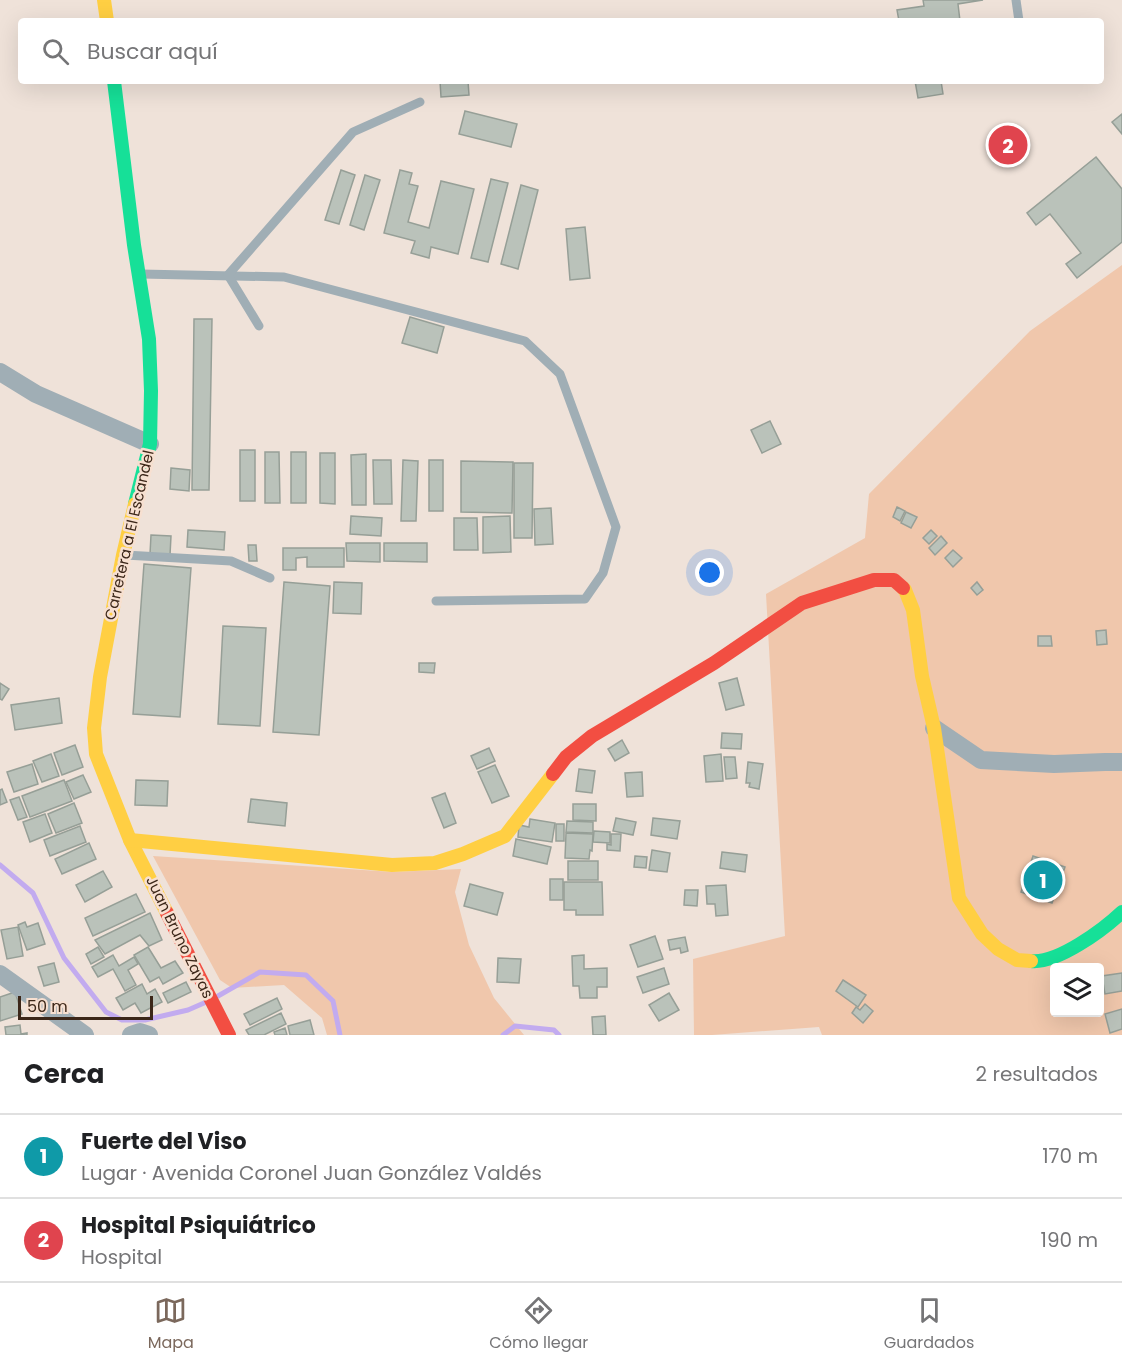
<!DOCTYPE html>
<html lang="es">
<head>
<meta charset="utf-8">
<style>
  :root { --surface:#fff; --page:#f2f2f2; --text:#202124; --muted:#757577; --line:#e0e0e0; --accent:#7b685c }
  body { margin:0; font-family:Poppins,sans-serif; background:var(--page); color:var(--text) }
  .controls { position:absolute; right:18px; bottom:18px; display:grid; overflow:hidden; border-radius:6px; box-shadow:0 6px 24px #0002 }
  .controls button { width:54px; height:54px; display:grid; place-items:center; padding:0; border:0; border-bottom:2px solid var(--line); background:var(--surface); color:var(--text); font:30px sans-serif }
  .scale { position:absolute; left:18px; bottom:15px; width:135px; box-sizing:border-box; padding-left:6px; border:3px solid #3c2719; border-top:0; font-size:16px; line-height:21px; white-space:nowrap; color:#3c2719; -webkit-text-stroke:4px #f7e0d1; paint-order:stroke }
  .you { position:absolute; left:710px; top:573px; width:21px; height:21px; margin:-15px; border:4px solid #fff; border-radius:50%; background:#1a73e8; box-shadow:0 0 0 9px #1a73e833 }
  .badge { display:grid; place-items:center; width:39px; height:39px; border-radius:50%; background:var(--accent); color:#fff; font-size:20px; font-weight:700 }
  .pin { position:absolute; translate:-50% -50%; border:3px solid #fff; box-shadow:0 2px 6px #0006 }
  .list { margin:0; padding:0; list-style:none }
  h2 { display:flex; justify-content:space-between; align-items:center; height:78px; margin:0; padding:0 24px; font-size:26px }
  h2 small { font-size:20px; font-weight:400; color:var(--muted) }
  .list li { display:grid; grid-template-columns:39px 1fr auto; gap:18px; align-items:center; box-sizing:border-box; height:84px; padding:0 24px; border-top:2px solid var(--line) }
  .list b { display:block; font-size:22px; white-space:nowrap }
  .list p { margin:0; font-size:20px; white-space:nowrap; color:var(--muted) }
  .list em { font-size:20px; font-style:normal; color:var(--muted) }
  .icon { flex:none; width:33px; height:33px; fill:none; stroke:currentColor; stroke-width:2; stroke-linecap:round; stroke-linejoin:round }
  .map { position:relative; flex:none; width:1122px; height:1035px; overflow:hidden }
  .search { position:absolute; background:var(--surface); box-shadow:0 6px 24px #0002; left:18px; right:18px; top:18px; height:66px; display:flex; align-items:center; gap:15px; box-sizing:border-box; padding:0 21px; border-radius:6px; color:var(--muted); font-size:22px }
  .sheet { height:246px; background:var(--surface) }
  nav { display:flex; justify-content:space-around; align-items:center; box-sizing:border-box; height:84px; border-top:2px solid var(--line); background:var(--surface); font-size:16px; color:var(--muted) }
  nav a { display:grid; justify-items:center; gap:3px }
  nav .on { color:var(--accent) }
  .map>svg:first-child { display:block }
</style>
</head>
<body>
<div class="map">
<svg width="1122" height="1035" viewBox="0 0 1122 1035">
  <rect width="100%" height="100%" fill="#efe2d9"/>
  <g fill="#f0c7ac" fill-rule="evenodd">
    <path d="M1122,265V1035H822L819,1027L712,1035H694L693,959L785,936L766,594L865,538L869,494L1030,331ZM1054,968H1100V1012H1054Z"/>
    <polygon points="153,856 393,872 461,869 455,892 469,945 494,998 524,1035 327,1035 322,1018 284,985 232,988 220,980"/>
  </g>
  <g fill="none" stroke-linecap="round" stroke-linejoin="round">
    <g stroke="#c2abef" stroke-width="5">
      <polyline points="0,865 33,893 64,958 106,1012 122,1020 145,1020 188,1010 204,1003"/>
      <polyline points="218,996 260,972 306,975 333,1001 340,1035"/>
      <polyline points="503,1035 515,1026 554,1030 559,1035"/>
    </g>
  </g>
  <g fill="#bac2ba" stroke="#969f97" stroke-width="1.5">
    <polygon points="923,0 983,0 958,4 960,21 899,21 897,10 924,6"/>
    <polygon points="440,81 468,81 469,95 441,97"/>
    <polygon points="915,81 941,81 943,94 918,98"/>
    <polygon points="465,111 517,124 511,147 459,134"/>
    <polygon points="1122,114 1122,134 1112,122"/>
    <polygon points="1096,157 1122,189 1122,242 1077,278 1066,264 1081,253 1050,214 1036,225 1027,213"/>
    <polygon points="341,170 355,175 339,224 325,220"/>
    <polygon points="400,170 412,173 409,184 418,186 408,222 429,228 441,181 474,189 458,254 431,247 429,258 411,253 415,241 384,233"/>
    <polygon points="365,175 380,180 364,230 350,225"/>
    <polygon points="491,179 508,183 488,262 471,258"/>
    <polygon points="521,185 538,190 518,269 501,264"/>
    <polygon points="585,227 590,278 570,280 566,229"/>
    <polygon points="410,317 444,327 437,353 402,343"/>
    <polygon points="194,319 212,319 209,490 192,490"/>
    <polygon points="770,421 781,444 762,453 751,430"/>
    <rect x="240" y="450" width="15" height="51"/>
    <polygon points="265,452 279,452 280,503 265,503"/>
    <rect x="291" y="452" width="15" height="51"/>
    <polygon points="320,453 335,453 335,504 320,503"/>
    <polygon points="366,454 366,505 352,505 351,455"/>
    <polygon points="373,460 391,460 392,504 374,504"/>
    <polygon points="403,460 418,461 416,521 401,521"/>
    <rect x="429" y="460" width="14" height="51"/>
    <polygon points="461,461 513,462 512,513 461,512"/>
    <polygon points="514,463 533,463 532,538 514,538"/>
    <polygon points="171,468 190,470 189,491 170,489"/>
    <polygon points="897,507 905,511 900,521 893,517"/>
    <polygon points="551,508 553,544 535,545 534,509"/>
    <polygon points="906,512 917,517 911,528 901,523"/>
    <polygon points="351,516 382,518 381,536 350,534"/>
    <polygon points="510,516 511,552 483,553 483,517"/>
    <polygon points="454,518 477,518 478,550 454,550"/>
    <polygon points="188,530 225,532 224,550 187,547"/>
    <polygon points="931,530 937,536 929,544 923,538"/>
    <polygon points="151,535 171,536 170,555 150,554"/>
    <polygon points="941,536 947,543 935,555 929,548"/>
    <polygon points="346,543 380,543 380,562 347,561"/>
    <polygon points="384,543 427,543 427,562 384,561"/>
    <polygon points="248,545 256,545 257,561 249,561"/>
    <polygon points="283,548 344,548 344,567 307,567 307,557 296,558 296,570 283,570"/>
    <polygon points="953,550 962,558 953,567 945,558"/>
    <polygon points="144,564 191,568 180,717 133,714"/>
    <polygon points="284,582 330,586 319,735 273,732"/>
    <polygon points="334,582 362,583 361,614 333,613"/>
    <polygon points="977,582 983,590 977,595 971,588"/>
    <polygon points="223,626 266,628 260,726 218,724"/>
    <polygon points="1106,630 1107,644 1097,645 1096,631"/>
    <polygon points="1038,636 1051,636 1052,646 1038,646"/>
    <polygon points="419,663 435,663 434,673 419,672"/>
    <polygon points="737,678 744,705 726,710 719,683"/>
    <polygon points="0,683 9,689 2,700 0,699"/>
    <polygon points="59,698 62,723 15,730 11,705"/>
    <polygon points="722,733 742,734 741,749 721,748"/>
    <polygon points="622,740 629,753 615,761 608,749"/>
    <polygon points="75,745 83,767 62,775 54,753"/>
    <polygon points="489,748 495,761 477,769 471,756"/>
    <polygon points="51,754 59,776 42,782 33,761"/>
    <polygon points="721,754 723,781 706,782 704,756"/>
    <polygon points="724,757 735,757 737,778 726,779"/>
    <polygon points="748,762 763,764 759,789 749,787 750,783 746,783"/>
    <polygon points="32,764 38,784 14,792 7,772"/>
    <polygon points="495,765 509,796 492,803 478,772"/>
    <polygon points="579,769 595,771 592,793 576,791"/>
    <polygon points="642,772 643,796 627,797 625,773"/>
    <polygon points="83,775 91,792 74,799 66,782"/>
    <polygon points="64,780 72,801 30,817 22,796"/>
    <polygon points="136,780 168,781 167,806 135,805"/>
    <polygon points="2,789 7,802 0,805 0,790"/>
    <polygon points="445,793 456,823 444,828 432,798"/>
    <polygon points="19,797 27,817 18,820 10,800"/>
    <polygon points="251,799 287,803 285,826 248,822"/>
    <polygon points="74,803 82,823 56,833 48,814"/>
    <polygon points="573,804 596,804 596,821 573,820"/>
    <polygon points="45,814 52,833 30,842 23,822"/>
    <polygon points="616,818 636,822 633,835 613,831"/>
    <polygon points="653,818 680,821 677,839 651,835"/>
    <polygon points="530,819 555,823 552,842 518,837 519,825 529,827"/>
    <polygon points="567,821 593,822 593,833 566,832"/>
    <rect x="556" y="824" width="8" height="17"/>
    <polygon points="80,826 86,842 50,856 44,840"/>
    <polygon points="594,831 610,832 610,843 593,842"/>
    <polygon points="566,833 593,834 592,851 590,850 589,859 565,858"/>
    <polygon points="611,834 621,834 620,851 607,850 607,844 611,845"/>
    <polygon points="516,839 551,847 547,864 513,856"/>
    <polygon points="89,843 96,859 62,874 55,859"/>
    <polygon points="652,850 670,853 667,872 649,870"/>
    <polygon points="722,852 747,855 745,872 720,868"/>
    <polygon points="635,856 647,857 646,868 634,867"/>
    <polygon points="1033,856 1065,867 1052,903 1021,892"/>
    <rect x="568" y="861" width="30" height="19"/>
    <polygon points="103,871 112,887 85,902 76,885"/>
    <rect x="550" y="879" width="13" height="21"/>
    <polygon points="564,882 602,882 603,915 576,915 576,910 564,910"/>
    <polygon points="470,884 503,893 497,915 464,906"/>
    <polygon points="726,885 728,915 716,916 715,904 707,904 706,886"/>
    <polygon points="685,890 698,890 697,906 684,905"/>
    <polygon points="136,894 145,912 93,936 85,918"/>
    <polygon points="150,913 162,940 149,946 140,935 105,954 95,940"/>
    <polygon points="25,922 27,927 38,923 45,944 27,950 18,925"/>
    <polygon points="18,927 23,956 7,959 1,930"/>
    <polygon points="655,936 663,959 638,967 630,945"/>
    <polygon points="685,937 688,951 681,953 680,948 670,950 668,940"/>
    <polygon points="98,947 104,957 91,964 86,954"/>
    <polygon points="148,947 161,968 175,961 183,973 163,984 159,977 150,982 134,955"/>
    <polygon points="113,955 119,966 134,957 138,964 128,970 136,985 125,991 113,969 98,977 92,967"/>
    <polygon points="584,955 584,969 607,968 607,987 597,987 597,998 580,998 579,986 573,986 572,956"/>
    <polygon points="498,958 521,959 519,983 497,982"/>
    <polygon points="54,963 59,982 44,986 38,967"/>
    <polygon points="664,968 669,984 643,993 637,977"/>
    <polygon points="1122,973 1122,991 1105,994 1102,976"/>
    <polygon points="843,980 866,995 858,1007 836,991"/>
    <polygon points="186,982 191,992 168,1003 163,993"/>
    <polygon points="142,984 147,994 155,989 162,1002 141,1013 135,1003 123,1010 116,998"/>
    <polygon points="15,992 22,1014 0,1021 0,997"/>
    <polygon points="669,993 679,1010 659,1021 649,1005"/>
    <polygon points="277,998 282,1009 250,1025 244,1014"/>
    <polygon points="865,1004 873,1011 863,1023 852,1013 856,1007 860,1010"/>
    <polygon points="1122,1009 1122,1029 1110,1033 1105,1014"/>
    <polygon points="281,1013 286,1024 264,1035 249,1035 246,1030"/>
    <polygon points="605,1016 606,1035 593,1035 592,1017"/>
    <polygon points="310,1020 314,1035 290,1035 288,1026"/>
    <polygon points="20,1025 21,1034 27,1033 27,1035 6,1035 5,1027"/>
    <polygon points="285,1028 287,1035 275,1035 274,1032"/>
  </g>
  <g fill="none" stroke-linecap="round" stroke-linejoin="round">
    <g stroke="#a0aeb5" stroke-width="9">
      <polyline points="1016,0 1019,21"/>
      <polyline points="141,274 284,277 525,341 560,374 616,527 603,573 585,599 436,601"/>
      <polyline points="259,326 228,275 353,132 420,102"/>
      <polyline points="125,555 231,561 270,578"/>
    </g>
    <g stroke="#a0aeb5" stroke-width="18">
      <polyline points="0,372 36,394 150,444"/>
      <polyline points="934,728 981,760 1054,764 1105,762 1122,762"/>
      <polyline points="0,974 85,1035"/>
      <polyline points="131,1035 140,1032 149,1035"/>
    </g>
    <g stroke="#16e098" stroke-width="14">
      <polyline points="114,81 134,245 149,339 151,391 150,444 135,504"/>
      <path d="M1031,961C1057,964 1103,930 1122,912"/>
    </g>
    <g stroke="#ffcf43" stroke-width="14">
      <polyline points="104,0 107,21"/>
      <polyline points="135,504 123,555 100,677 94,728 96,754 130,840 167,913"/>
      <polyline points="903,588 905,590 913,610 922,676 934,728 959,898 982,934 998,949 1017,960 1031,961"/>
      <polyline points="130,840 392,865 435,863 463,854 505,836 553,774"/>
    </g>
    <g stroke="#f24e42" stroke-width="14">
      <polyline points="553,774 566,757 592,736 714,663 802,603 874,580 894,580 903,588"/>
      <polyline points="167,913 229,1035"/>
    </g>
  </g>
  <g text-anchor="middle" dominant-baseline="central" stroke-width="5" stroke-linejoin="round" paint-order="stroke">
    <g font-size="15" fill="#3c2719" stroke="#f7e0d1">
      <text transform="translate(129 535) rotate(-77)">Carretera a El Escandel</text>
      <text transform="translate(180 937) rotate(64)">Juan Bruno Zayas</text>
    </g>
  </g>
</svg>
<div class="controls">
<button><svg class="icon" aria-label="layers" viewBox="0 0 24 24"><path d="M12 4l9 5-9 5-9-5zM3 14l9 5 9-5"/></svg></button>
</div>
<div class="scale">50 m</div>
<div class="you"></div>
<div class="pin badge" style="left:1043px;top:880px;background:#0f9aa8">1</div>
<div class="pin badge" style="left:1008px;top:145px;background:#e0444e">2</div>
<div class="search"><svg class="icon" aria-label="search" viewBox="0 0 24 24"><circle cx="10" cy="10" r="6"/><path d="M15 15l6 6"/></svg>Buscar aquí</div>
</div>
<section class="sheet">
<h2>Cerca<small>2 resultados</small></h2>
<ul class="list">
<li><span class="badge" style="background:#0f9aa8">1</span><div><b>Fuerte del Viso</b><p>Lugar · Avenida Coronel Juan González Valdés</p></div><em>170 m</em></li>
<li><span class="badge" style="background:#e0444e">2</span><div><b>Hospital Psiquiátrico</b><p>Hospital</p></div><em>190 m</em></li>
</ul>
</section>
<nav>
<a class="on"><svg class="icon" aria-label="map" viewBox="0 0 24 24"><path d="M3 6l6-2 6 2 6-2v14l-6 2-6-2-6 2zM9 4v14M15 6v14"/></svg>Mapa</a>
<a><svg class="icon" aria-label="directions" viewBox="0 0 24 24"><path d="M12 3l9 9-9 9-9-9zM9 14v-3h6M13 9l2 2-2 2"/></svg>Cómo llegar</a>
<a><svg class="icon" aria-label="saved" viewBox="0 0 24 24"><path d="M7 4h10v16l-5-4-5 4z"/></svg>Guardados</a>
</nav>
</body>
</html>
